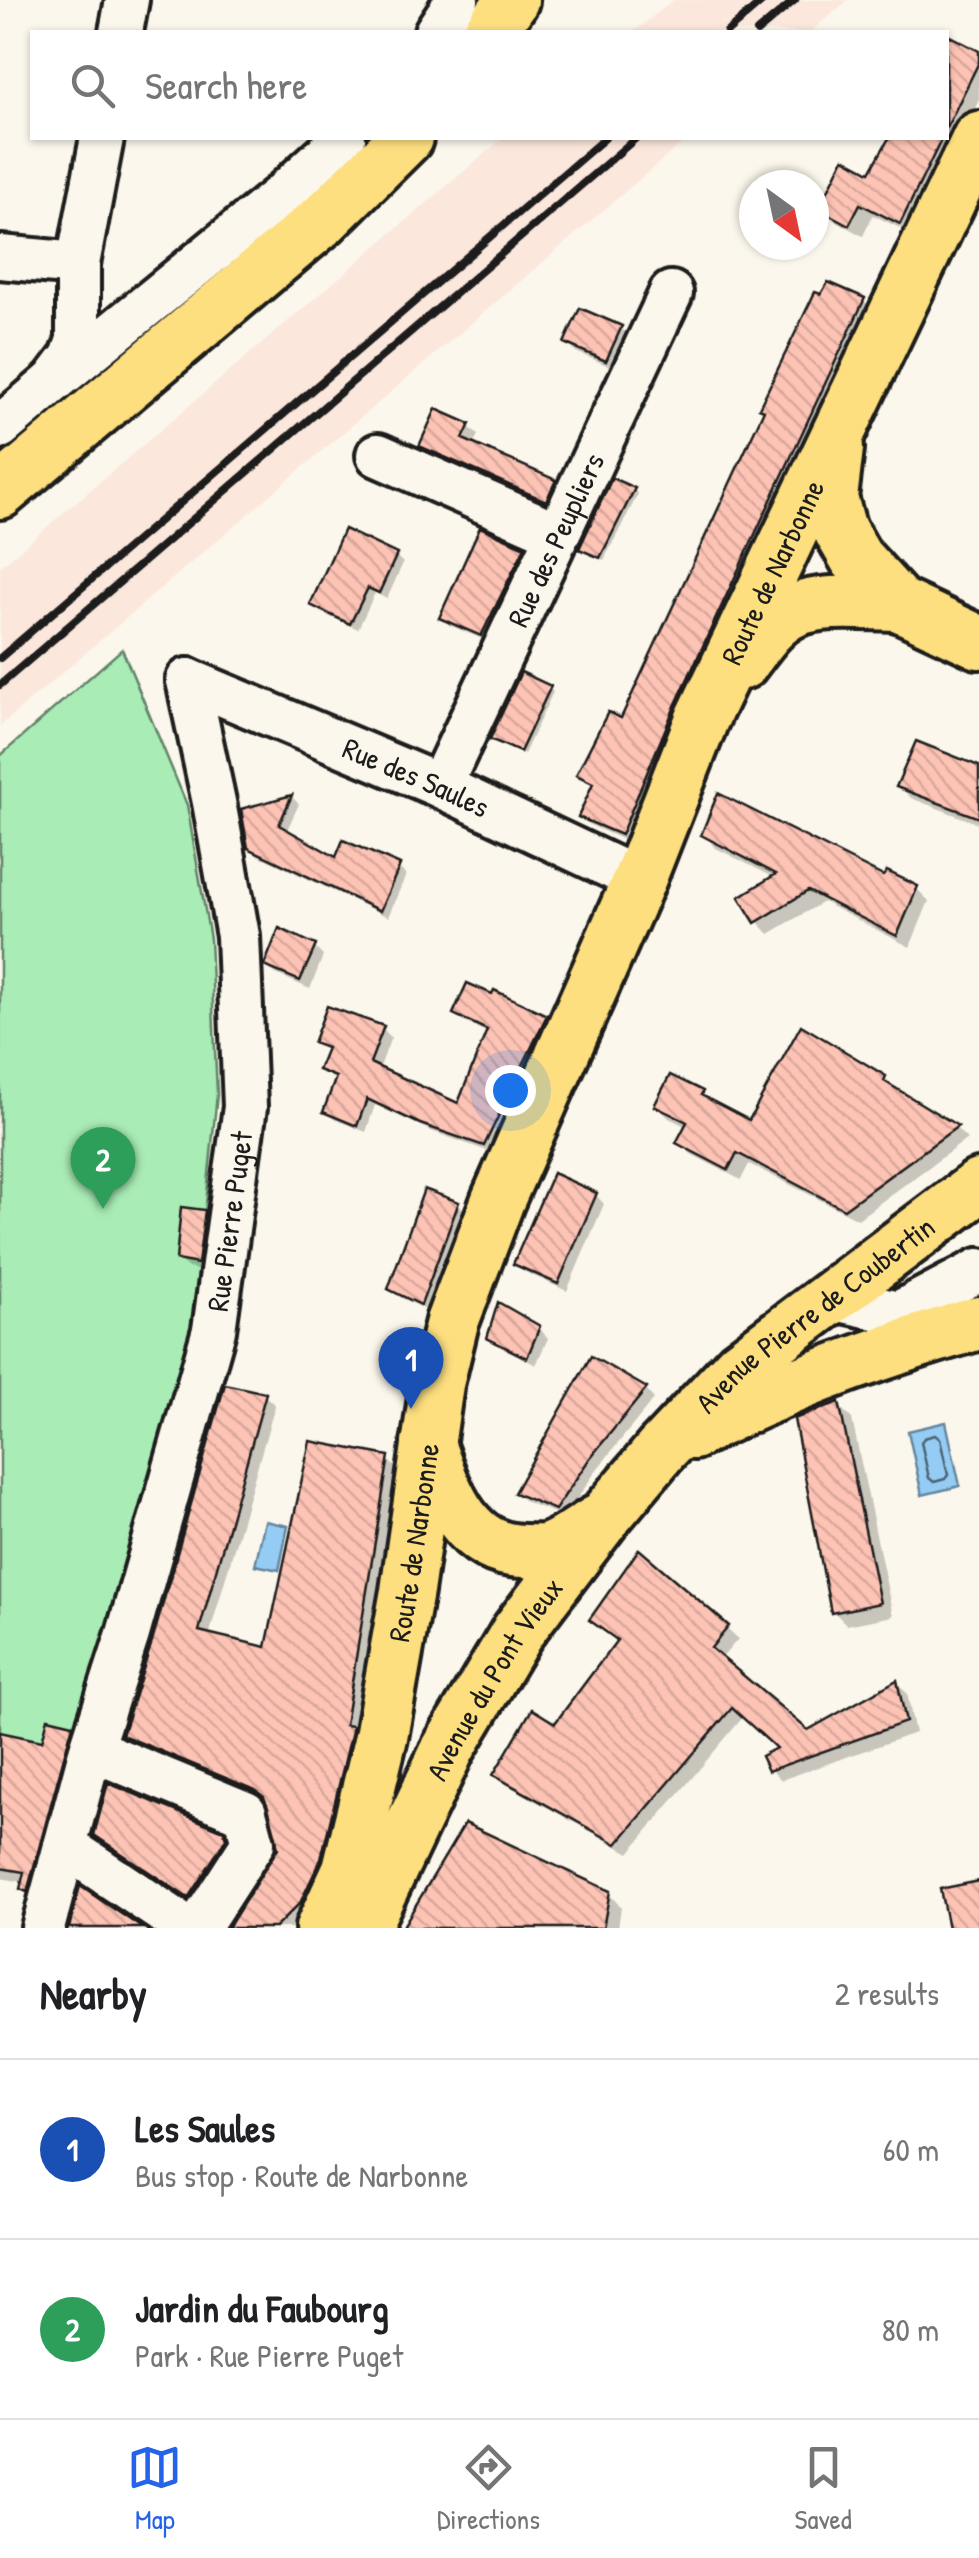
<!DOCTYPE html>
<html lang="en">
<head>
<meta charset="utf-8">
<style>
  :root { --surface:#fff; --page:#f2f2f2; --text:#202124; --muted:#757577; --line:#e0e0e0; --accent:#2563eb }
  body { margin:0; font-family:"Patrick Hand",sans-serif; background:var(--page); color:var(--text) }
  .compass { position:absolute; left:739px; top:170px; width:90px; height:90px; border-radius:50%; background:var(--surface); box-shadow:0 2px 8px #0004; rotate:147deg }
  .you { position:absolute; left:510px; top:1090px; width:35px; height:35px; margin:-25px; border:8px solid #fff; border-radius:50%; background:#1a73e8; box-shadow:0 0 0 15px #1a73e833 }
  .badge { display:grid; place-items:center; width:65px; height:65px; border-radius:50%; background:var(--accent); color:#fff; font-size:32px; font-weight:700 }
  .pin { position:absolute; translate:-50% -82px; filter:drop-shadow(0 2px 5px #0008) }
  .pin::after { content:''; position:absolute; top:52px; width:35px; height:30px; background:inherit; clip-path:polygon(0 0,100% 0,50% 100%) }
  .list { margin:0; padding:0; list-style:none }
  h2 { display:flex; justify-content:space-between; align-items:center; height:130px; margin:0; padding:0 40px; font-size:42px }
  h2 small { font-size:32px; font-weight:400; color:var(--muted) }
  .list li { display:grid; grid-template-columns:65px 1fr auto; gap:30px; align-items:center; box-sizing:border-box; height:180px; padding:0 40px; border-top:2px solid var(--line) }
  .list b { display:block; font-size:38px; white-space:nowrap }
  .list p { margin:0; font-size:32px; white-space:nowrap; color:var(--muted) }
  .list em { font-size:32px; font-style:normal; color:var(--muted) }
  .icon { flex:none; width:55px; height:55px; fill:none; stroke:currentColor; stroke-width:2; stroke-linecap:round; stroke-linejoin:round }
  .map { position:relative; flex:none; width:979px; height:1928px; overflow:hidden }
  .search { position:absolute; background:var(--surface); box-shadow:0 2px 8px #0004; left:30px; right:30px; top:30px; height:110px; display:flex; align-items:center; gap:25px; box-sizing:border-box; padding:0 35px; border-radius:0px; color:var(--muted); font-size:38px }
  .sheet { height:490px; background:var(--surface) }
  nav { display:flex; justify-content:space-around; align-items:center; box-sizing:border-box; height:140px; border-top:2px solid var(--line); background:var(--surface); font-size:28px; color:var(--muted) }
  nav a { display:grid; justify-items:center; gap:5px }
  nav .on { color:var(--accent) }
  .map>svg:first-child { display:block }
</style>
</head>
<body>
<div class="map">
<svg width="979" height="1928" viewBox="0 0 979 1928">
  <defs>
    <pattern id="building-back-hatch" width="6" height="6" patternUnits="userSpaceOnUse" patternTransform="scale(2.5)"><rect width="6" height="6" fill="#fdc3b5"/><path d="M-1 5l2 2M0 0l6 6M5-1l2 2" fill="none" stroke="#d8a79b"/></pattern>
  </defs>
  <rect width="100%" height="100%" fill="#fbf7ec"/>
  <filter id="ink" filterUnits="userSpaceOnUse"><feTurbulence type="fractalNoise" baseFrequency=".01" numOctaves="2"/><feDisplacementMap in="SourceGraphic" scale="20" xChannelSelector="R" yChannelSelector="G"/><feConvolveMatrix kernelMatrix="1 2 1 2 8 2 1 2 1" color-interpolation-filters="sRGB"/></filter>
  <g filter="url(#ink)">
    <g fill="#fce7dc">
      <polygon points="674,0 848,0 810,32 633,32"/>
      <polygon points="503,138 688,138 0,726 0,567"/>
    </g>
    <polygon fill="#a9ecb6" stroke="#628469" stroke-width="2.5" points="122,649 187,805 210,939 217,1094 194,1324 71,1751 0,1733 0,756"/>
    <g fill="#95ccf4" stroke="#65869e" stroke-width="2.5">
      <polygon points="946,1422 960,1486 922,1495 908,1431"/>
      <polygon points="265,1521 288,1526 279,1570 255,1565"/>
    </g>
    <g fill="#0003">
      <polygon points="946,48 979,54 979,100 914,235 873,215 863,236 835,221 822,209 872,175 892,138 946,138"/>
      <polygon points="863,300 872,309 630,843 590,825 581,817 594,786 579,775 622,722 766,411"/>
      <polygon points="621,328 630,337 616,369 576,352 567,343"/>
      <polygon points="468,426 478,435 472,446 555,482 564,491 555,509 431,454 422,445"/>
      <polygon points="634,490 638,494 604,560 585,553 582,549"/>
      <polygon points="523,549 531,556 489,642 449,625 442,617"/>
      <polygon points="396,556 403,563 387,599 375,593 358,629 320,612 313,605"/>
      <polygon points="549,688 553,692 524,754 493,739"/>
      <polygon points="979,775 979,824 911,798 899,786"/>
      <polygon points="292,797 299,804 286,832 338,861 398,867 406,875 388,917 258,855 250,847 244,811"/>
      <polygon points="704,835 916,888 929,901 910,947 823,902 769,934 757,921 775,878 716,848"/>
      <polygon points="314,947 323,956 310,989 276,974 267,965"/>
      <polygon points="494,998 545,1017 554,1025 493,1153 431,1131 375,1105 366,1132 334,1119 326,1111 337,1081 321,1070 328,1052 316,1042 382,1029 391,1037 379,1070 459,1106 488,1033 464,1022 456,1014"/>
      <polygon points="884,1078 897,1092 956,1128 967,1139 858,1219 749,1164 741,1180 691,1154 679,1142 687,1127 669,1118 657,1106 702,1093 713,1104 751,1123"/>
      <polygon points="596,1195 604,1204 567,1291 525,1272 516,1263"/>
      <polygon points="458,1204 467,1213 430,1312 400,1297 391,1288"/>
      <polygon points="204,1212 213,1222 206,1272 188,1268 178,1259"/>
      <polygon points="539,1328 548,1338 536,1365 499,1346 489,1337"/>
      <polygon points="592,1359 646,1390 654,1399 598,1468 565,1517 526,1502 517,1493"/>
      <polygon points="265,1396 275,1405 209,1636 268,1650 387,1459 397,1469 354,1732 361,1738 310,1913 295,1928 231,1928 276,1858 280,1837 266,1798 135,1744 125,1734"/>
      <polygon points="838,1405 852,1419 893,1616 847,1625 833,1611"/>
      <polygon points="639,1553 738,1639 721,1659 808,1733 896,1683 907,1693 915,1733 781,1780 770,1769 779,1749 744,1716 629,1853 507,1785 496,1774 556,1727 619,1642 592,1620"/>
      <polygon points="72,1726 85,1740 37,1902 23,1888 24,1882 0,1878 0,1735 44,1744"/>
      <polygon points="223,1833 232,1843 197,1905 97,1834"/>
      <polygon points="608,1893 621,1907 618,1928 404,1928"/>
    </g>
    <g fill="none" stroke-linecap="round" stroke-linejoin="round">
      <polygon stroke="#4c6272" stroke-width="2.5" points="935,1435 940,1439 948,1475 945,1479 934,1482 929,1478 921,1442 924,1438"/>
    </g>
    <g fill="url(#building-back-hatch)" stroke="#1c1c1c" stroke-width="2.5">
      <polygon points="946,34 979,51 979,62 946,129"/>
      <polygon points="889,138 942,138 900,224 860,204 849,225 819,209 844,158 870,172"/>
      <polygon points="828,282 865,298 675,706 621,835 578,817 593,783 576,775 608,712 621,718 764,410 759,408 815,292 821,294"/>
      <polygon points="580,308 622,326 606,361 564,343"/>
      <polygon points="436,409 470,424 463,439 556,480 546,501 419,446"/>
      <polygon points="612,478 635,488 600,558 579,549"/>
      <polygon points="480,527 525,547 481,636 439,618"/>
      <polygon points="344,529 397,554 379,593 368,588 350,624 310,605"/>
      <polygon points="521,672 551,686 520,752 490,739"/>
      <polygon points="916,741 979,766 979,818 896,787"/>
      <polygon points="718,793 883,876 887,871 918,886 897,936 808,891 755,923 739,897 776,874 701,835"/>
      <polygon points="292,795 279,825 336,857 343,840 400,865 380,911 248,848 241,809"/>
      <polygon points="279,928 316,945 300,981 264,966"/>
      <polygon points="467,983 492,994 494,990 547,1015 484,1146 420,1124 367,1099 357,1126 323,1112 336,1077 318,1070 327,1048 313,1043 327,1006 384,1026 370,1063 458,1103 487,1030 453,1014"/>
      <polygon points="801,1025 886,1076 884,1081 958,1126 844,1209 737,1153 728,1170 676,1143 687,1122 654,1106 670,1075 703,1091 701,1095 749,1120"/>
      <polygon points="553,1173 597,1193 558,1284 513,1264"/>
      <polygon points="424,1189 459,1202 421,1305 388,1289"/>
      <polygon points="181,1207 205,1210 198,1264 176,1260"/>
      <polygon points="498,1302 540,1326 527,1358 487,1338"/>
      <polygon points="591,1356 647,1388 590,1458 555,1510 514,1493"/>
      <polygon points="225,1384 266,1393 199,1631 266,1647 310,1441 389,1456 345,1725 352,1726 352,1731 321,1859 300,1903 275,1928 228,1928 278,1848 264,1797 255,1790 122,1735 152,1642"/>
      <polygon points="839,1402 880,1603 831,1613 794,1419"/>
      <polygon points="639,1549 729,1626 711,1648 808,1730 897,1680 906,1722 768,1771 761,1756 776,1748 732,1708 617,1844 493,1775 532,1709 555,1723 617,1640 589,1620"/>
      <polygon points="48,1718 73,1724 27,1892 20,1889 24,1872 0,1868 0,1732 42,1741"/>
      <polygon points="108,1783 224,1831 226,1839 188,1898 94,1835"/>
      <polygon points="465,1823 610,1891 603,1928 402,1928"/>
      <polygon points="979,1881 979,1928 948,1928 940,1889"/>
      <polygon points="80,1886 142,1928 69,1928"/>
    </g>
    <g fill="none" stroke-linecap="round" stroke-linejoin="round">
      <defs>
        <g id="minor">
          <polyline points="121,32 127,0"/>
          <polyline points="436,32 457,0"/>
          <polyline points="0,257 78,264"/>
          <polyline points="54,381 282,195 344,138"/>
          <polyline points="0,427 54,381 72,357 78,340 78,264 102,138"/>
          <polyline points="378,455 558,534"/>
          <path id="s1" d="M188,680L440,786L639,880"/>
          <path id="s2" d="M440,786L671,293"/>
          <polyline points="831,1298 898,1313 979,1270"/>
          <polyline points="91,1749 245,1813 253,1843 198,1928"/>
          <polyline points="65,1846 187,1928"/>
          <path id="s3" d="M43,1928L91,1749L128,1634L214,1330L245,1107L238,936L214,802L188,680"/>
        </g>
        <g id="major">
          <polyline points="490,32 512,0"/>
          <polyline points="837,448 831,498 840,530 856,558 898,604 979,642"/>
          <polyline points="0,492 324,219 406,138"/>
          <path d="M742,663C756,645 771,621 793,611C823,598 866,604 898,604"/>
          <path d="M693,1433C783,1386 882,1351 979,1323"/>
          <path d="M428,1444C445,1492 464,1552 526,1551C533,1551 542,1552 549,1550C566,1544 582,1531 597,1522"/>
          <path id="s4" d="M322,1928L349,1869L381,1737L407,1591L437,1384L452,1322L498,1200L639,880L702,719L979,138"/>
          <path id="s5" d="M363,1928L448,1749L518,1631L603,1519L661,1450L740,1366L979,1186"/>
        </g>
      </defs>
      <use href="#minor" stroke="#1c1c1c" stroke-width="50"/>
      <use href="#major" stroke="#1c1c1c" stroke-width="60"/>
      <use href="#minor" stroke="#fbf7ec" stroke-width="42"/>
      <use href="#major" stroke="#fddf80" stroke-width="52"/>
      <g stroke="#1c1c1c" stroke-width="8">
        <polyline points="727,32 764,0"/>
        <polyline points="757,32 795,0"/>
        <polyline points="0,658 605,138"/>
        <polyline points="0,685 636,138"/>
      </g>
    </g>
  </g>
  <g text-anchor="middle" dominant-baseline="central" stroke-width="9" stroke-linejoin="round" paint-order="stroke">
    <g font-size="30" fill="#1c1c1c" stroke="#fbf7ec">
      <text stroke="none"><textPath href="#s2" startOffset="272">Rue des Peupliers</textPath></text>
      <text stroke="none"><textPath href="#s4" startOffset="1438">Route de Narbonne</textPath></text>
      <text stroke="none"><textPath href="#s1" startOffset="248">Rue des Saules</textPath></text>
      <text stroke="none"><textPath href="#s3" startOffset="732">Rue Pierre Puget</textPath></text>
      <text stroke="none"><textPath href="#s5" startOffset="772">Avenue Pierre de Coubertin</textPath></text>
      <text stroke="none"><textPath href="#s4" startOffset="398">Route de Narbonne</textPath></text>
      <text stroke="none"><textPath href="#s5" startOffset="282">Avenue du Pont Vieux</textPath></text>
    </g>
  </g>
</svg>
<svg class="compass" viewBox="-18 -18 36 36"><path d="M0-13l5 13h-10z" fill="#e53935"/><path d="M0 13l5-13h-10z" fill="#757577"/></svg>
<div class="you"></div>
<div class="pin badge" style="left:411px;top:1409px;background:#1a4fb4">1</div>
<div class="pin badge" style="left:103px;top:1209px;background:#2e9e5b">2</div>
<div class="search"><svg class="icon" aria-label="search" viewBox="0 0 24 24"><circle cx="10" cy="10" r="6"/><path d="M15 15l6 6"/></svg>Search here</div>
</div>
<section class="sheet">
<h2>Nearby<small>2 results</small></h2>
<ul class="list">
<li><span class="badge" style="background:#1a4fb4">1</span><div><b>Les Saules</b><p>Bus stop · Route de Narbonne</p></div><em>60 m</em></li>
<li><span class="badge" style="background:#2e9e5b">2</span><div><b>Jardin du Faubourg</b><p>Park · Rue Pierre Puget</p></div><em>80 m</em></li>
</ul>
</section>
<nav>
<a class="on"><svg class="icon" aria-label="map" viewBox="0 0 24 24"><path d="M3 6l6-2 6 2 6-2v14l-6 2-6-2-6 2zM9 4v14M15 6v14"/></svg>Map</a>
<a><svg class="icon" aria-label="directions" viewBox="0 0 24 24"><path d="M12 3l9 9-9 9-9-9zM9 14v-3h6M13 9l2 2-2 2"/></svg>Directions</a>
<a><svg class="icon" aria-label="saved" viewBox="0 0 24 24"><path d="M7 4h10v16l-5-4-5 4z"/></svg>Saved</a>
</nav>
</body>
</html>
